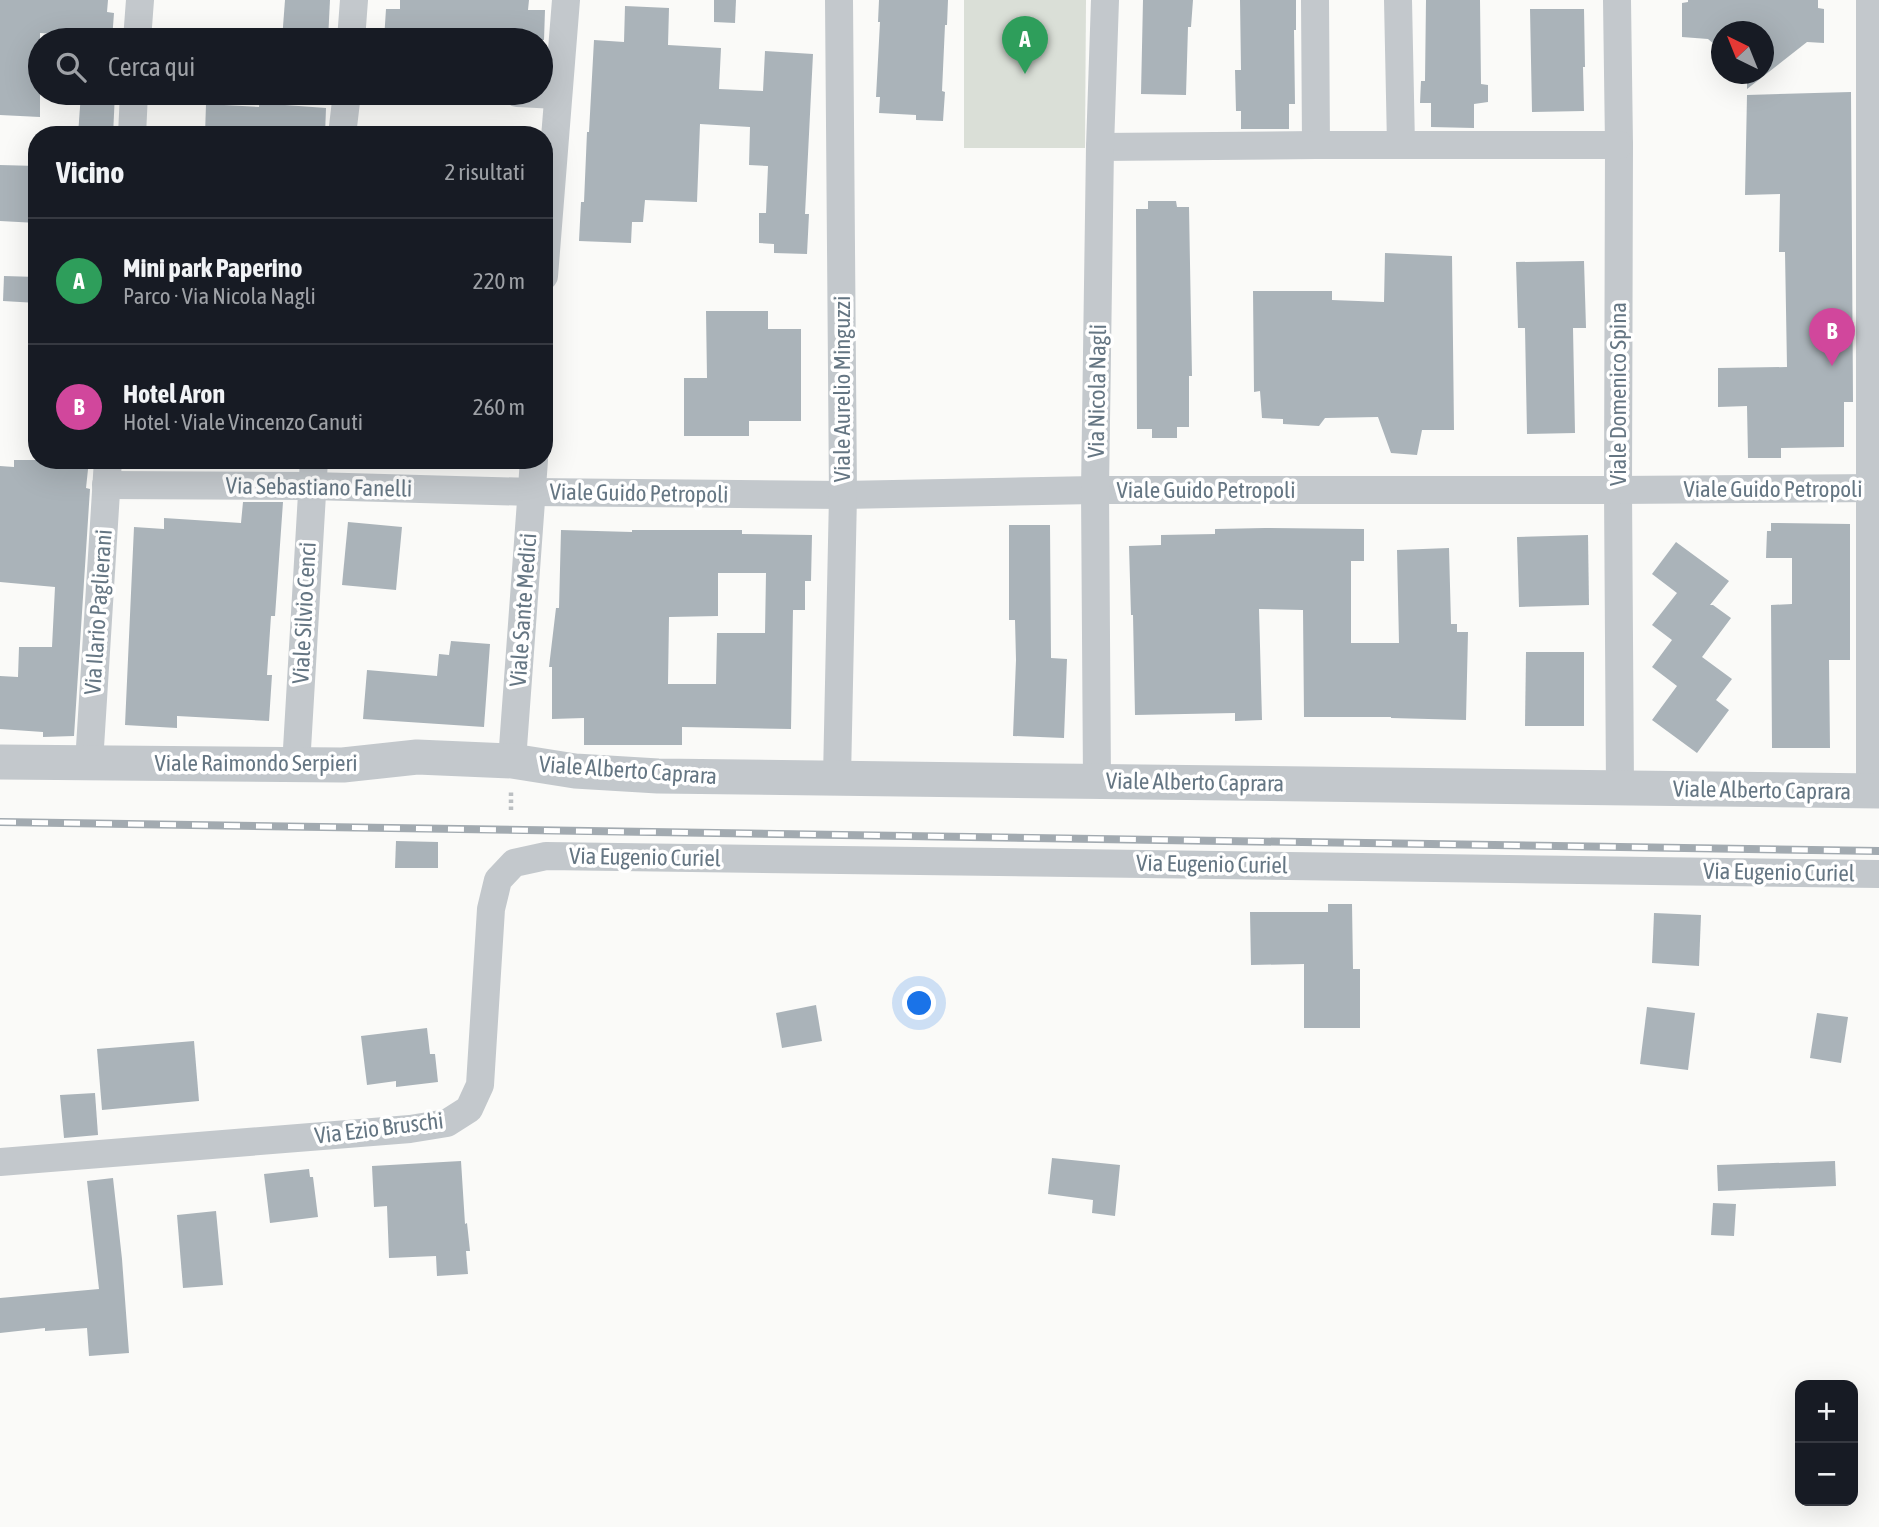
<!DOCTYPE html>
<html lang="it">
<head>
<meta charset="utf-8">
<style>
  :root { --surface:#171b24; --page:#242831; --text:#f1f3f6; --muted:#9ea1a6; --line:#363941; --accent:#0f766e }
  body { margin:0; font-family:"Asap Condensed",sans-serif; background:var(--page); color:var(--text) }
  .controls { position:absolute; right:21px; bottom:21px; display:grid; overflow:hidden; border-radius:14px; box-shadow:0 7px 28px #0002 }
  .controls button { width:63px; height:63px; display:grid; place-items:center; padding:0; border:0; border-bottom:2px solid var(--line); background:var(--surface); color:var(--text); font:35px sans-serif }
  .compass { position:absolute; left:1711px; top:21px; width:63px; height:63px; border-radius:50%; background:var(--surface); box-shadow:0 7px 28px #0002; rotate:317deg }
  .you { position:absolute; left:920px; top:1004px; width:24px; height:24px; margin:-18px; border:5px solid #fff; border-radius:50%; background:#1a73e8; box-shadow:0 0 0 10px #1a73e833 }
  .badge { display:grid; place-items:center; width:46px; height:46px; border-radius:50%; background:var(--accent); color:#fff; font-size:23px; font-weight:700 }
  .pin { position:absolute; translate:-50% -58px; filter:drop-shadow(0 2px 4px #0008) }
  .pin::after { content:''; position:absolute; top:37px; width:24px; height:21px; background:inherit; clip-path:polygon(0 0,100% 0,50% 100%) }
  .list { margin:0; padding:0; list-style:none }
  h2 { display:flex; justify-content:space-between; align-items:center; height:91px; margin:0; padding:0 28px; font-size:30px }
  h2 small { font-size:23px; font-weight:400; color:var(--muted) }
  .list li { display:grid; grid-template-columns:46px 1fr auto; gap:21px; align-items:center; box-sizing:border-box; height:126px; padding:0 28px; border-top:2px solid var(--line) }
  .list b { display:block; font-size:26px; white-space:nowrap }
  .list p { margin:0; font-size:23px; white-space:nowrap; color:var(--muted) }
  .list em { font-size:23px; font-style:normal; color:var(--muted) }
  .icon { flex:none; width:38px; height:38px; fill:none; stroke:currentColor; stroke-width:2; stroke-linecap:round; stroke-linejoin:round }
  .map { position:relative; flex:none; width:1879px; height:1527px; overflow:hidden }
  .search { position:absolute; background:var(--surface); box-shadow:0 7px 28px #0002; left:28px; top:28px; width:525px; height:77px; display:flex; align-items:center; gap:18px; box-sizing:border-box; padding:0 24px; border-radius:38px; color:var(--muted); font-size:26px }
  .panel { position:absolute; background:var(--surface); box-shadow:0 7px 28px #0002; left:28px; top:126px; width:525px; height:343px; border-radius:28px }
  .map>svg:first-child { display:block }
</style>
</head>
<body>
<div class="map">
<svg width="1879" height="1527" viewBox="0 0 1879 1527">
  <rect width="100%" height="100%" fill="#fafaf8"/>
  <polygon fill="#dadfd7" points="964,0 1086,0 1085,148 964,148"/>
  <g fill="#aab3b9" fill-rule="evenodd">
    <polygon points="0,0 108,0 107,12 114,13 112,40 85,40 85,36 40,33 40,117 0,115"/>
    <polygon points="285,0 330,0 328,40 282,40"/>
    <polygon points="400,0 529,0 528,10 545,10 544,40 384,40 386,9 400,9"/>
    <polygon points="714,0 736,0 735,23 714,22"/>
    <polygon points="879,0 948,0 947,25 945,25 942,91 945,92 943,121 916,120 916,115 879,113 880,97 876,97 880,22 878,22"/>
    <polygon points="1143,0 1193,0 1191,27 1188,27 1186,95 1141,94"/>
    <polygon points="1240,0 1296,0 1296,30 1294,30 1295,104 1289,104 1289,129 1241,129 1241,111 1236,111 1235,70 1241,70"/>
    <polygon points="1426,0 1480,0 1481,84 1488,85 1488,102 1474,104 1474,128 1431,127 1431,103 1420,103 1421,81 1425,81"/>
    <polygon points="1688,0 1818,0 1818,8 1824,9 1824,43 1807,42 1747,89 1747,74 1763,74 1763,32 1721,32 1721,48 1720,49 1708,39 1682,37 1682,3 1688,2"/>
    <polygon points="625,6 669,8 668,45 721,48 719,89 763,91 765,51 813,54 805,214 809,214 807,254 774,253 774,244 759,243 759,213 766,213 768,166 749,165 750,127 700,124 697,202 645,200 643,222 632,222 631,243 579,241 581,202 584,202 587,132 589,132 594,40 624,42"/>
    <polygon points="1530,9 1584,9 1585,67 1583,67 1584,111 1532,112"/>
    <polygon points="1851,92 1853,402 1844,402 1844,447 1781,448 1781,458 1748,458 1747,406 1718,407 1718,368 1787,367 1785,252 1779,252 1780,194 1745,195 1747,95"/>
    <polygon points="81,93 115,93 113,135 78,135"/>
    <polygon points="260,93 286,93 285,105 326,108 325,135 205,135 206,104 259,107"/>
    <polygon points="0,165 37,166 37,223 0,221"/>
    <polygon points="1148,201 1176,201 1177,207 1189,207 1192,376 1189,376 1189,427 1177,427 1177,438 1152,438 1152,429 1137,429 1136,209 1148,209"/>
    <polygon points="1385,253 1452,256 1454,430 1422,430 1417,455 1391,453 1378,417 1325,418 1319,426 1283,424 1283,419 1262,418 1260,391 1254,392 1253,291 1332,291 1332,300 1384,302"/>
    <polygon points="1584,261 1586,328 1573,328 1575,433 1527,434 1525,328 1518,328 1516,262"/>
    <polygon points="4,276 37,277 37,303 3,301"/>
    <polygon points="706,311 768,311 768,329 801,329 801,421 749,421 749,436 684,436 684,378 707,378"/>
    <polygon points="14,460 89,460 86,488 90,489 74,736 43,737 43,732 0,729 0,676 18,677 19,647 52,647 55,587 0,582 0,466 14,467"/>
    <polygon points="246,460 286,460 285,469 245,469"/>
    <polygon points="243,502 283,502 275,616 271,616 267,675 272,675 269,721 177,716 177,728 125,725 134,527 164,529 164,518 241,523"/>
    <polygon points="348,522 402,527 396,590 342,585"/>
    <polygon points="1771,523 1850,524 1850,660 1829,660 1830,748 1772,748 1771,605 1792,604 1792,558 1766,558 1767,531 1771,531"/>
    <polygon points="1009,525 1050,525 1051,658 1067,659 1064,738 1013,736 1016,660 1015,620 1009,620"/>
    <polygon points="1265,528 1364,529 1364,561 1351,561 1351,643 1399,643 1397,550 1449,548 1451,624 1457,624 1457,632 1468,632 1466,720 1391,718 1391,717 1304,717 1303,610 1259,609 1262,720 1235,721 1235,713 1135,715 1133,615 1131,615 1129,546 1161,545 1161,535 1215,534 1215,529"/>
    <path d="M561,530L632,532V530H742V534L812,535L811,581H805V610H793L791,729L682,727V745H584V718L552,719V667H549L556,608H559ZM718,573H766L765,633H717L716,684H668L669,617L718,616Z"/>
    <polygon points="1588,535 1589,605 1519,607 1517,537"/>
    <polygon points="1676,542 1729,581 1710,605 1713,605 1731,618 1702,657 1732,679 1716,700 1729,710 1697,753 1652,720 1677,686 1652,667 1672,640 1652,625 1677,593 1652,574"/>
    <polygon points="451,641 490,644 484,727 363,719 367,670 437,676 439,654 449,655"/>
    <polygon points="1526,652 1584,652 1584,726 1525,726"/>
    <polygon points="396,841 438,842 438,868 395,868"/>
    <polygon points="1328,904 1352,904 1353,969 1360,969 1360,1028 1304,1028 1304,964 1251,965 1250,912 1328,912"/>
    <polygon points="1654,913 1701,915 1699,966 1652,963"/>
    <polygon points="816,1005 822,1041 782,1048 776,1013"/>
    <polygon points="1647,1007 1695,1013 1688,1070 1640,1064"/>
    <polygon points="1817,1013 1848,1017 1841,1063 1810,1058"/>
    <polygon points="427,1028 430,1054 435,1054 438,1082 396,1087 396,1081 367,1085 361,1036"/>
    <polygon points="194,1041 199,1101 102,1110 97,1049"/>
    <polygon points="95,1093 98,1135 64,1138 60,1095"/>
    <polygon points="1052,1158 1120,1165 1115,1216 1092,1213 1093,1200 1048,1194"/>
    <polygon points="461,1161 465,1224 467,1223 470,1251 466,1251 468,1274 437,1276 436,1256 389,1258 387,1206 374,1207 372,1166"/>
    <polygon points="1835,1161 1836,1186 1718,1191 1717,1165"/>
    <polygon points="309,1169 310,1177 313,1177 318,1217 270,1223 264,1174"/>
    <polygon points="113,1178 122,1259 129,1353 89,1356 87,1328 45,1331 45,1328 0,1333 0,1298 99,1289 87,1181"/>
    <polygon points="1713,1203 1736,1204 1734,1236 1711,1235"/>
    <polygon points="216,1211 223,1285 183,1288 177,1215"/>
  </g>
  <g fill="none" stroke-linecap="round" stroke-linejoin="round">
    <polyline stroke="#bbbfc2" stroke-width="4.5" stroke-dasharray="3.5 3.5" stroke-linecap="butt" points="511,810 511,790"/>
    <g stroke="#c3c8cc" stroke-width="28">
      <polyline points="1315,0 1316,145"/>
      <polyline points="1398,0 1401,145"/>
      <polyline points="1617,0 1619,145 1618,490 1620,788"/>
      <polyline points="137,40 140,0"/>
      <polyline points="351,40 354,0"/>
      <polyline points="517,93 558,95"/>
      <polyline points="132,135 134,93"/>
      <polyline points="342,135 347,93"/>
      <polyline points="1100,147 1316,145 1619,145"/>
      <polyline points="544,276 566,0"/>
      <polyline points="106,485 312,486 532,492 843,495 1095,490 1618,490 1879,488"/>
      <polyline points="512,761 534,460"/>
      <polyline points="89,763 108,460"/>
      <polyline points="296,766 314,460"/>
      <polyline points="837,778 843,495 839,0"/>
      <polyline points="1097,781 1095,490 1100,147 1105,0"/>
      <polyline points="1870,791 1870,0"/>
      <polyline points="0,1162 410,1129 447,1123 469,1109 480,1085 491,909 498,880 514,863 546,856 1879,874"/>
    </g>
    <polyline stroke="#c3c8cc" stroke-width="35" points="0,762 343,765 417,757 512,761 575,771 658,776 1879,791"/>
    <defs>
      <polyline id="rail" points="0,822 1879,851"/>
    </defs>
    <use href="#rail" stroke="#a2aab0" stroke-width="8"/>
    <use href="#rail" stroke="#fff" stroke-width="5" stroke-dasharray="16" stroke-linecap="butt"/>
  </g>
  <g text-anchor="middle" dominant-baseline="central" stroke-width="7" stroke-linejoin="round" paint-order="stroke">
    <g font-size="23" fill="#657683" stroke="#fff">
      <text transform="translate(842 389) rotate(-90)">Viale Aurelio Minguzzi</text>
      <text transform="translate(1097 391) rotate(-89)">Via Nicola Nagli</text>
      <text transform="translate(1618 394) rotate(-90)">Viale Domenico Spina</text>
      <text transform="translate(319 487) rotate(1)">Via Sebastiano Fanelli</text>
      <text x="1773" y="489">Viale Guido Petropoli</text>
      <text x="1206" y="490">Viale Guido Petropoli</text>
      <text transform="translate(639 493) rotate(1)">Viale Guido Petropoli</text>
      <text transform="translate(523 610) rotate(-86)">Viale Sante Medici</text>
      <text transform="translate(98 612) rotate(-86)">Via Ilario Paglierani</text>
      <text transform="translate(304 613) rotate(-87)">Viale Silvio Cenci</text>
      <text x="256" y="763">Viale Raimondo Serpieri</text>
      <text transform="translate(628 770) rotate(4)">Viale Alberto Caprara</text>
      <text transform="translate(1195 782) rotate(1)">Viale Alberto Caprara</text>
      <text transform="translate(1762 790) rotate(1)">Viale Alberto Caprara</text>
      <text transform="translate(645 857) rotate(1)">Via Eugenio Curiel</text>
      <text transform="translate(1212 864) rotate(1)">Via Eugenio Curiel</text>
      <text transform="translate(1779 872) rotate(1)">Via Eugenio Curiel</text>
      <text transform="translate(379 1128) rotate(-7)">Via Ezio Bruschi</text>
    </g>
  </g>
</svg>
<div class="controls">
<button>+</button>
<button>−</button>
</div>
<svg class="compass" viewBox="-18 -18 36 36"><path d="M0-13l5 13h-10z" fill="#e53935"/><path d="M0 13l5-13h-10z" fill="#9ea1a6"/></svg>
<div class="you"></div>
<div class="pin badge" style="left:1025px;top:74px;background:#2e9e5b">A</div>
<div class="pin badge" style="left:1832px;top:366px;background:#d1479c">B</div>
<div class="search"><svg class="icon" aria-label="search" viewBox="0 0 24 24"><circle cx="10" cy="10" r="6"/><path d="M15 15l6 6"/></svg>Cerca qui</div>
<section class="panel">
<h2>Vicino<small>2 risultati</small></h2>
<ul class="list">
<li><span class="badge" style="background:#2e9e5b">A</span><div><b>Mini park Paperino</b><p>Parco · Via Nicola Nagli</p></div><em>220 m</em></li>
<li><span class="badge" style="background:#d1479c">B</span><div><b>Hotel Aron</b><p>Hotel · Viale Vincenzo Canuti</p></div><em>260 m</em></li>
</ul>
</section>
</div>
</body>
</html>
